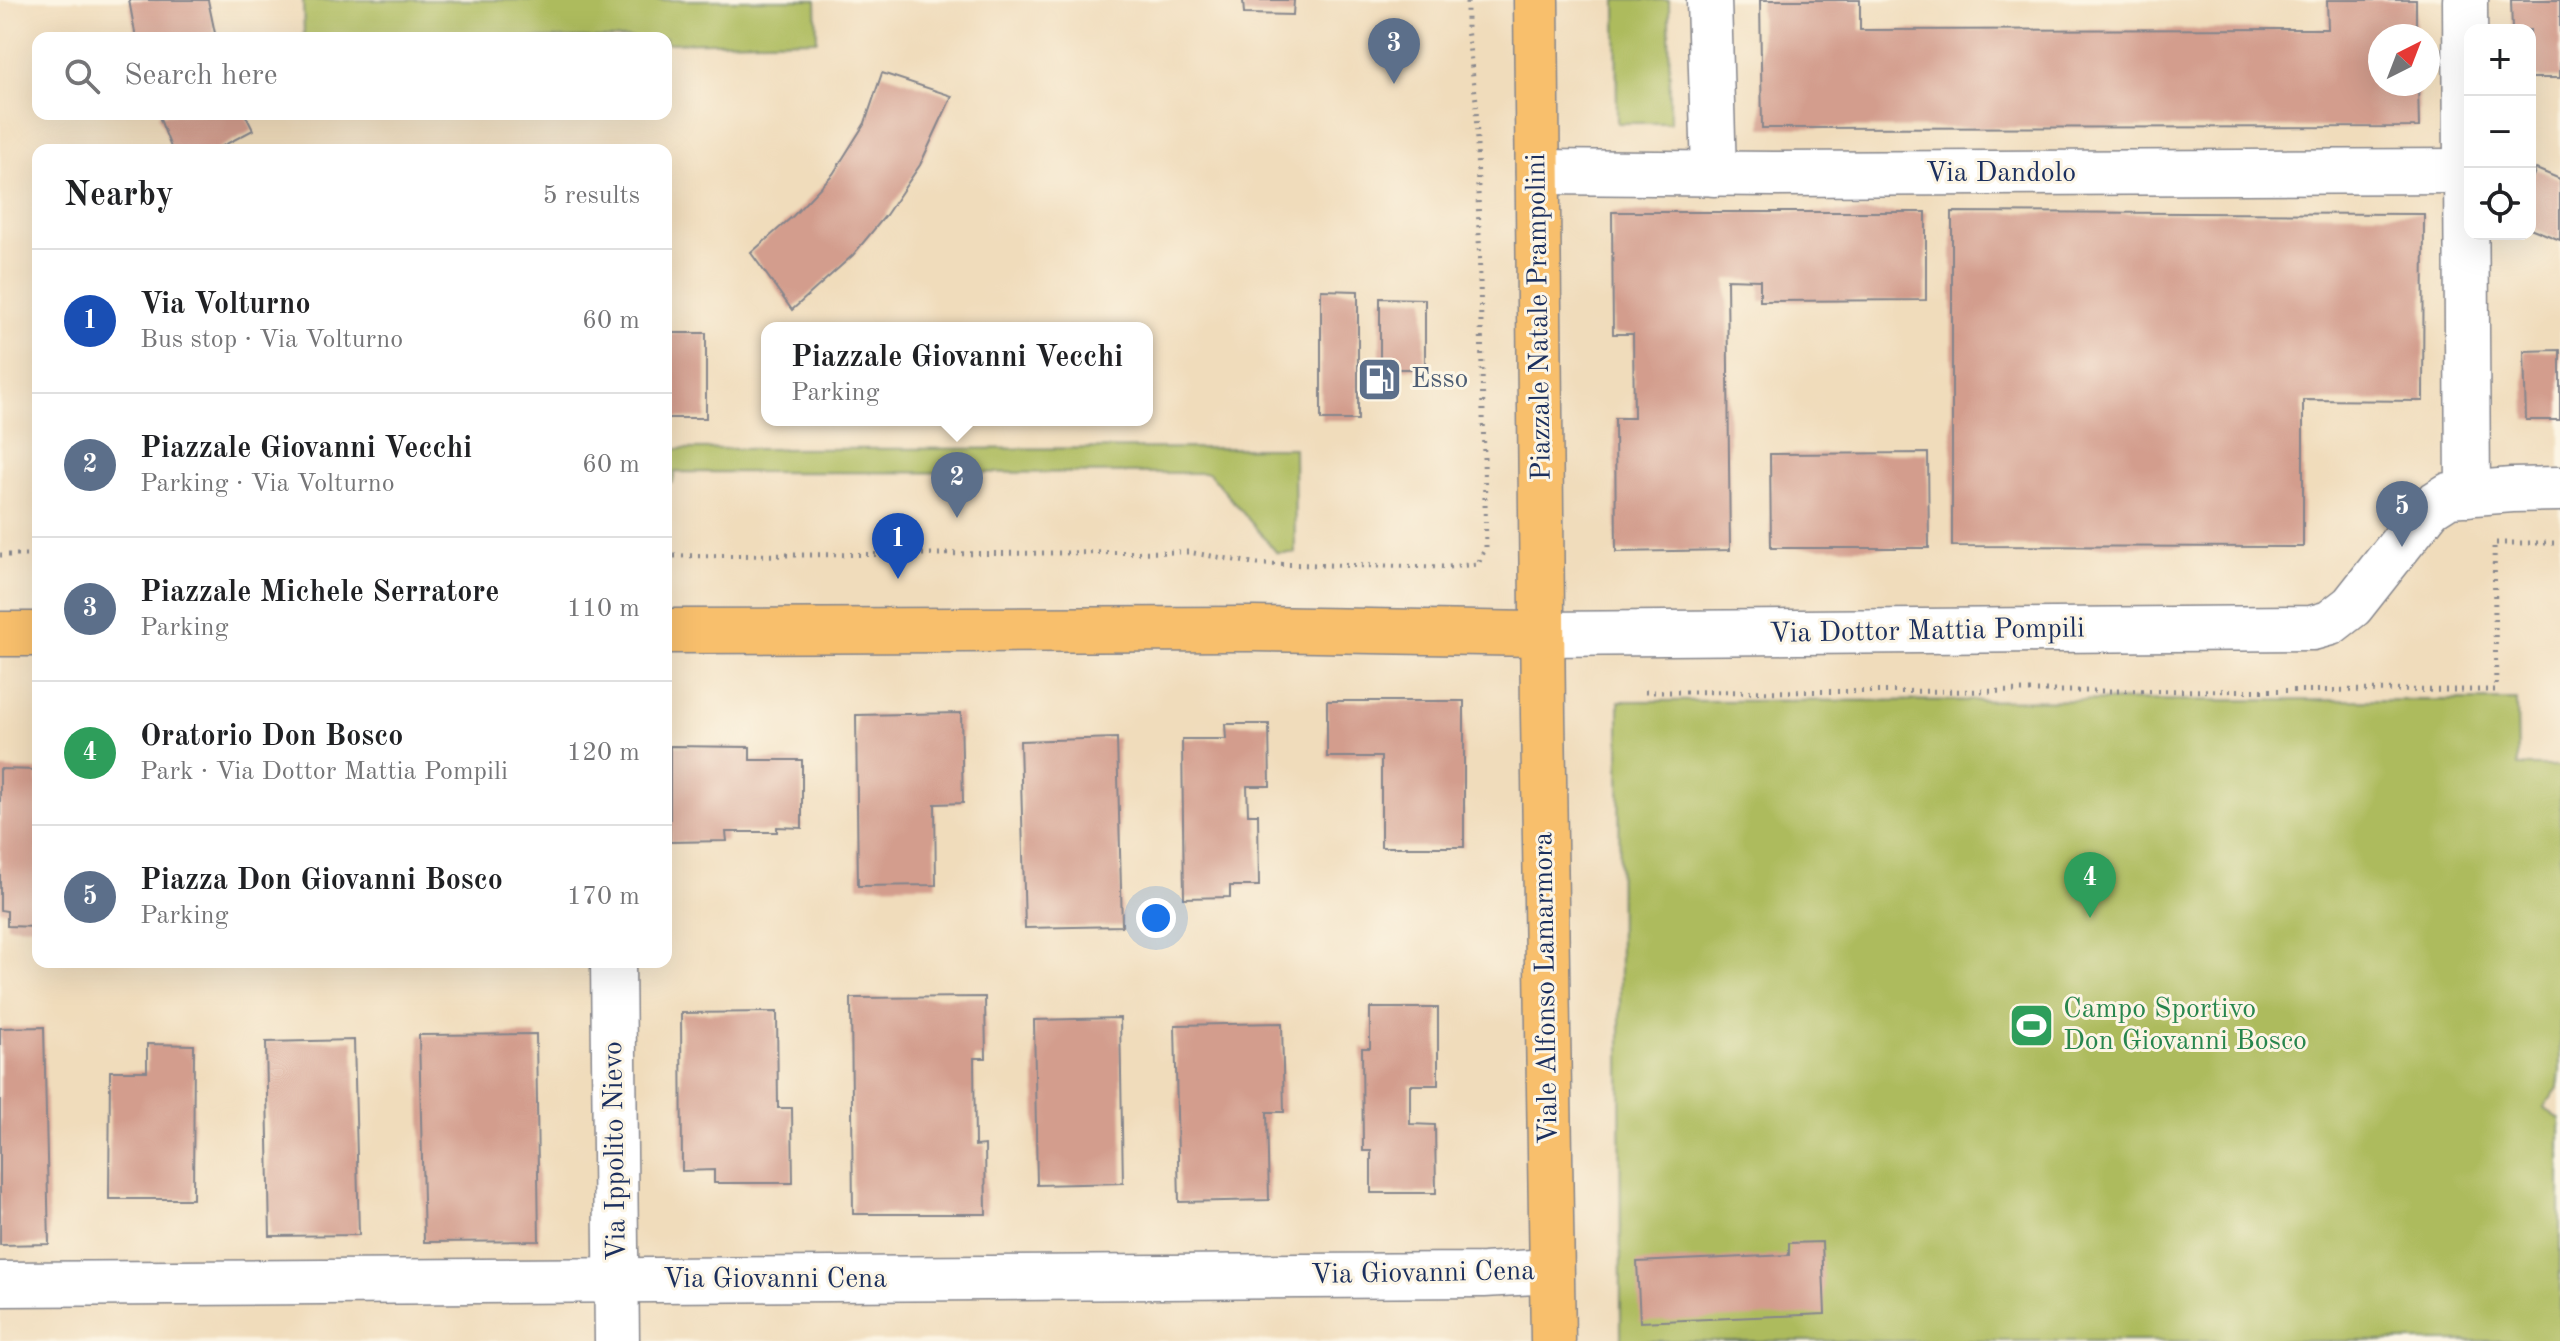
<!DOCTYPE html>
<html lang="en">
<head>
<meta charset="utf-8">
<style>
  :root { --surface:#fff; --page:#f6f6f6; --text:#202124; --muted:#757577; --line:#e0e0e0; --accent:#1f6fb2 }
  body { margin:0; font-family:"Old Standard TT",serif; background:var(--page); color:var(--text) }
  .controls { position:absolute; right:24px; top:24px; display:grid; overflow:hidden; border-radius:16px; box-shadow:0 8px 32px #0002 }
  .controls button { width:72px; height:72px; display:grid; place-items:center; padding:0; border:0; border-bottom:2px solid var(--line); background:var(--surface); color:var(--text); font:40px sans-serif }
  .compass { position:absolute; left:2368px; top:24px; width:72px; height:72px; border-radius:50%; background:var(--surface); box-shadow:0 8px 32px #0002; rotate:42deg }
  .you { position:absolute; left:1156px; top:918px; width:28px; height:28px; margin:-20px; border:6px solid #fff; border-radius:50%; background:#1a73e8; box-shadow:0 0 0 12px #1a73e833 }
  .badge { display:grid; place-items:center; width:52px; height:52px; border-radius:50%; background:var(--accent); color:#fff; font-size:26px; font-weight:700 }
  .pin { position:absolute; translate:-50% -66px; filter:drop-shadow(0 2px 4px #0008) }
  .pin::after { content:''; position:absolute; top:42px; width:28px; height:24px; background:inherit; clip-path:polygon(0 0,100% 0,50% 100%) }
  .popup { position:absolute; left:761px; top:322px; width:392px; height:104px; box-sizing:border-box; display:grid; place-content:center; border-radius:16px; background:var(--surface); filter:drop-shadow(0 2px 6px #0005); font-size:26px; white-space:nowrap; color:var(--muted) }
  .popup b { font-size:30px; color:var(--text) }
  .popup::after { content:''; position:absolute; left:50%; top:100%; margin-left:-16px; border:16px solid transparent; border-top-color:var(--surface) }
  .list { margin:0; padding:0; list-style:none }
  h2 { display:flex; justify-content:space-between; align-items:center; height:104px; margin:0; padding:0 32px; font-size:34px }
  h2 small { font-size:26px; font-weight:400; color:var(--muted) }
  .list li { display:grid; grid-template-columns:52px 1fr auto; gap:24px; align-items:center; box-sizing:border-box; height:144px; padding:0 32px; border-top:2px solid var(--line) }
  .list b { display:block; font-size:30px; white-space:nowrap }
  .list p { margin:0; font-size:26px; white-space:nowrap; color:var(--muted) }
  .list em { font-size:26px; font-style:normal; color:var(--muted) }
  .icon { flex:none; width:44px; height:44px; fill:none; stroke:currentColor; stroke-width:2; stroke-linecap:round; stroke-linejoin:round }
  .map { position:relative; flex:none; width:2560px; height:1341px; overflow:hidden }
  .search { position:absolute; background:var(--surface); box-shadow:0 8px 32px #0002; left:32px; top:32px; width:640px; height:88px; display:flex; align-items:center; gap:20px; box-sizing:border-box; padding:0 28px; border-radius:16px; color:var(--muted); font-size:30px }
  .panel { position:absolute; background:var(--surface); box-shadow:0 8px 32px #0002; left:32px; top:144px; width:640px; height:824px; border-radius:16px }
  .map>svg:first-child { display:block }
</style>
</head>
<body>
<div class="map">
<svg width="2560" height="1341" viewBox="0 0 2560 1341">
  <rect width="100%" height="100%" fill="#fcf5e5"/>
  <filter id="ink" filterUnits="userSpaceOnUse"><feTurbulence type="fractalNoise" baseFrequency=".0125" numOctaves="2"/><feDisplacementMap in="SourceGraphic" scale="16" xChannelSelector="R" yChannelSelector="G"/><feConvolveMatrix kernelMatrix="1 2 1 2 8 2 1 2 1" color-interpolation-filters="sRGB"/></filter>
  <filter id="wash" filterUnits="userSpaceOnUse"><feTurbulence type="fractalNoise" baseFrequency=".006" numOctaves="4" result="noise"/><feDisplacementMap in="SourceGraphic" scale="32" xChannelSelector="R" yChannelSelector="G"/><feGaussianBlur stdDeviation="1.8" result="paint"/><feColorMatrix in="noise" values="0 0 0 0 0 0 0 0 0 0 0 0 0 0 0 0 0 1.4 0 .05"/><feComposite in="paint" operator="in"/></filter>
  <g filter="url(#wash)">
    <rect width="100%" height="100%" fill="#f0dcbb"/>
    <g fill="#adbb5d" stroke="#64755e" stroke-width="2">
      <polygon points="303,0 816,0 817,40 666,43 666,38 304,38"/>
      <polygon points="1616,0 1669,0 1670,123 1617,123"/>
      <polygon points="1294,448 1295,553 1277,553 1209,473 675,472 673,482 666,485 666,449"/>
      <polygon points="2517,700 2518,766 2560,766 2560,1070 2558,1088 2544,1108 2560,1119 2560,1341 1621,1341 1619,701"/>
    </g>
    <g id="blocks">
      <g fill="#d39d8d">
        <polygon points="129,0 208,0 216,38 136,38"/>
        <polygon points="1243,0 1294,0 1293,15 1244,14"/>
        <polygon points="1760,0 1860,0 1860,30 2328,29 2327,0 2416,0 2416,36 2380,36 2380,84 2418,84 2419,127 1762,128"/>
        <polygon points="2511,0 2560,0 2560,78 2530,78 2530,30 2512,30"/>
        <polygon points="882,73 952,96 920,165 886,215 853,255 792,310 751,253 793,216 833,174 865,123"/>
        <polygon points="158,114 245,114 253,130 215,150 172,150"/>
        <polygon points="2536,169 2560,179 2560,240 2530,228 2530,184"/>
        <polygon points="1612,212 1926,212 1926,300 1760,301 1760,280 1727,279 1730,550 1616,552 1615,418 1634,418 1633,334 1613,334"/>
        <polygon points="1952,212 2424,214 2423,401 2303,400 2303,547 1952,546"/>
        <polygon points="1321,290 1358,291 1358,420 1321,420"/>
        <polygon points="1380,298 1425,299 1425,369 1380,369"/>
        <rect x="666" y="333" width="40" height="85"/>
        <polygon points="2560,350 2560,420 2526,420 2524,351"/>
        <polygon points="1928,453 1929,548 1771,548 1770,454"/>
        <polygon points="1327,701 1464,701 1464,847 1381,847 1381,757 1327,757"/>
        <polygon points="961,713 963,803 935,804 936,885 858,886 856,715"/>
        <polygon points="1225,724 1269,724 1270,786 1247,786 1248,814 1258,814 1259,886 1230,886 1230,897 1184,898 1182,739 1226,739"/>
        <polygon points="1117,738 1122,926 1025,928 1020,741"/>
        <polygon points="670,746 750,747 750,760 802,760 802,828 777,827 777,832 726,832 727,841 670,842"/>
        <polygon points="0,769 38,770 38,927 7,926 7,911 0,910"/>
        <polygon points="985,997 986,1058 974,1058 975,1146 985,1145 986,1214 853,1214 851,998"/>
        <polygon points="1370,1008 1438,1008 1438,1085 1410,1085 1410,1124 1435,1125 1436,1193 1371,1193 1371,1151 1363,1151 1362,1048 1370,1048"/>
        <polygon points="777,1012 778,1108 792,1108 793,1183 714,1183 714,1170 682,1171 681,1013"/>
        <polygon points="1120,1018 1123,1183 1037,1185 1034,1020"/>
        <polygon points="1282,1023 1284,1112 1267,1112 1269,1200 1179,1202 1175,1025"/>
        <polygon points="44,1027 49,1244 0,1245 0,1028"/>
        <polygon points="536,1034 539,1241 424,1242 419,1035"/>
        <polygon points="354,1040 359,1235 270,1236 266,1042"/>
        <polygon points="147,1044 194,1045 193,1199 109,1199 110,1071 147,1071"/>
        <polygon points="1822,1242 1825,1314 1640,1322 1637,1262 1789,1255 1789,1243"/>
      </g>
    </g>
  </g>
  <g filter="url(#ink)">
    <use href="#blocks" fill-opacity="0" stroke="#86868c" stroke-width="2"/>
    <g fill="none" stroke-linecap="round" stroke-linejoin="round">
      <defs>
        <g id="minor">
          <polyline points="1709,0 1714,174"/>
          <polyline points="2465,0 2468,494"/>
          <polyline points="1538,172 1774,174 2464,171"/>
          <polyline points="1542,634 2312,628 2330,623 2352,606 2430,507 2449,495 2512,490 2560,489"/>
          <polyline points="613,962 617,1341"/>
          <polyline points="0,1284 1484,1275 1550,1271"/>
        </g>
        <g id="major">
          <polyline points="1536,0 1543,715 1553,1341"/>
          <polyline points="666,631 1254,629 1542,634"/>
          <polyline points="0,634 38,634"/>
        </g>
      </defs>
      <use href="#minor" stroke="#86868c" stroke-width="47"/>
      <use href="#major" stroke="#86868c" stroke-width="47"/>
      <g stroke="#86868c" stroke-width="5" stroke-dasharray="2 6" stroke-linecap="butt">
        <polyline points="0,555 38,555"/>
        <polyline points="666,556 1188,552 1258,564 1448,567 1478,564 1486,547 1476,101 1467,29 1467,0"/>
        <polyline points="1645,692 2496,690 2494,543 2560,543"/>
      </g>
      <use href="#minor" stroke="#fff" stroke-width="44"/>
      <use href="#major" stroke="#f8bf6c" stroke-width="44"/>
    </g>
  </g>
  <defs>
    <symbol id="fuel-square" viewBox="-11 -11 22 22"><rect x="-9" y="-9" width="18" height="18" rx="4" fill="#5c6f8a" stroke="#fcf5e5"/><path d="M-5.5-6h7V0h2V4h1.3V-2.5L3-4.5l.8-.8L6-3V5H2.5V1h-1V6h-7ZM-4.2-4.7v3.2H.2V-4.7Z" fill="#fff"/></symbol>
    <symbol id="stadium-square" viewBox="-11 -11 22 22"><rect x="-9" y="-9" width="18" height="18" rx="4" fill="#2e9e5b" stroke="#fcf5e5"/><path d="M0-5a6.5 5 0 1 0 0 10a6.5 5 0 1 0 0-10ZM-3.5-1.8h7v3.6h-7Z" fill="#fff"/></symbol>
  </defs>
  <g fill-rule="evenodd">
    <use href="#fuel-square" x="1354" y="354" width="51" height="51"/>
    <use href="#stadium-square" x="2006" y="1000" width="51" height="51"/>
  </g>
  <g text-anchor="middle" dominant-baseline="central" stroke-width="6" stroke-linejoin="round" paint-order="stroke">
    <g font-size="28" fill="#1b2f5e" stroke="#fcf5e5">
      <text x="2001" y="174">Via Dandolo</text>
      <text transform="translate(1540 317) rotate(-91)">Piazzale Natale Prampolini</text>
      <text transform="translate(1927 632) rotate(-1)">Via Dottor Mattia Pompili</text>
      <text transform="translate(1547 988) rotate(-91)">Viale Alfonso Lamarmora</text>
      <text transform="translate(616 1151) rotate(-91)">Via Ippolito Nievo</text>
      <text transform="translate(1423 1274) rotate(-1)">Via Giovanni Cena</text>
      <text x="775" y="1280">Via Giovanni Cena</text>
    </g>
    <g font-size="28" fill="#4e5e75" stroke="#fcf5e5" text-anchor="start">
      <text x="1411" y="380">Esso</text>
    </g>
    <g font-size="28" fill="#27864d" stroke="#fcf5e5" text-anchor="start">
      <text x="2063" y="1010">Campo Sportivo<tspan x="2063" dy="32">Don Giovanni Bosco</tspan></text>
    </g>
  </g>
</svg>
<div class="controls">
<button>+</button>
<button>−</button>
<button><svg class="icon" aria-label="locate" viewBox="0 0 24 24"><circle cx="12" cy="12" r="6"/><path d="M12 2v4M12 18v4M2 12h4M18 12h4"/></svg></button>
</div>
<svg class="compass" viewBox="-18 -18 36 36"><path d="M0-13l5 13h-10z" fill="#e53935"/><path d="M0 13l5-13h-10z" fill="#757577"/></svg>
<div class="you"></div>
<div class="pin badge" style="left:898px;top:579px;background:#1a4fb4">1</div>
<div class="pin badge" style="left:957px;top:518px;background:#5c6f8a">2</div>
<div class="popup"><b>Piazzale Giovanni Vecchi</b>Parking</div>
<div class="pin badge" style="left:1394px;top:84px;background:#5c6f8a">3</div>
<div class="pin badge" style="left:2090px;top:918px;background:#2e9e5b">4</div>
<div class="pin badge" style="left:2402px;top:547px;background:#5c6f8a">5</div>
<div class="search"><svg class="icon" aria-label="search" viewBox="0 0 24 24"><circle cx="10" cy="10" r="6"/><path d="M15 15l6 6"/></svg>Search here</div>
<section class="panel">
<h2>Nearby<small>5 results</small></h2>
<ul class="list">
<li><span class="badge" style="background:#1a4fb4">1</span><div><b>Via Volturno</b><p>Bus stop · Via Volturno</p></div><em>60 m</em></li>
<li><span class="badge" style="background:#5c6f8a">2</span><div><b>Piazzale Giovanni Vecchi</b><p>Parking · Via Volturno</p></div><em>60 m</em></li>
<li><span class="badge" style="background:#5c6f8a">3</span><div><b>Piazzale Michele Serratore</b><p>Parking</p></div><em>110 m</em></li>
<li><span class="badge" style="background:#2e9e5b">4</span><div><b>Oratorio Don Bosco</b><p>Park · Via Dottor Mattia Pompili</p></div><em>120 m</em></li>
<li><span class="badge" style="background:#5c6f8a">5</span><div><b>Piazza Don Giovanni Bosco</b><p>Parking</p></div><em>170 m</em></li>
</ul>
</section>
</div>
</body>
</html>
